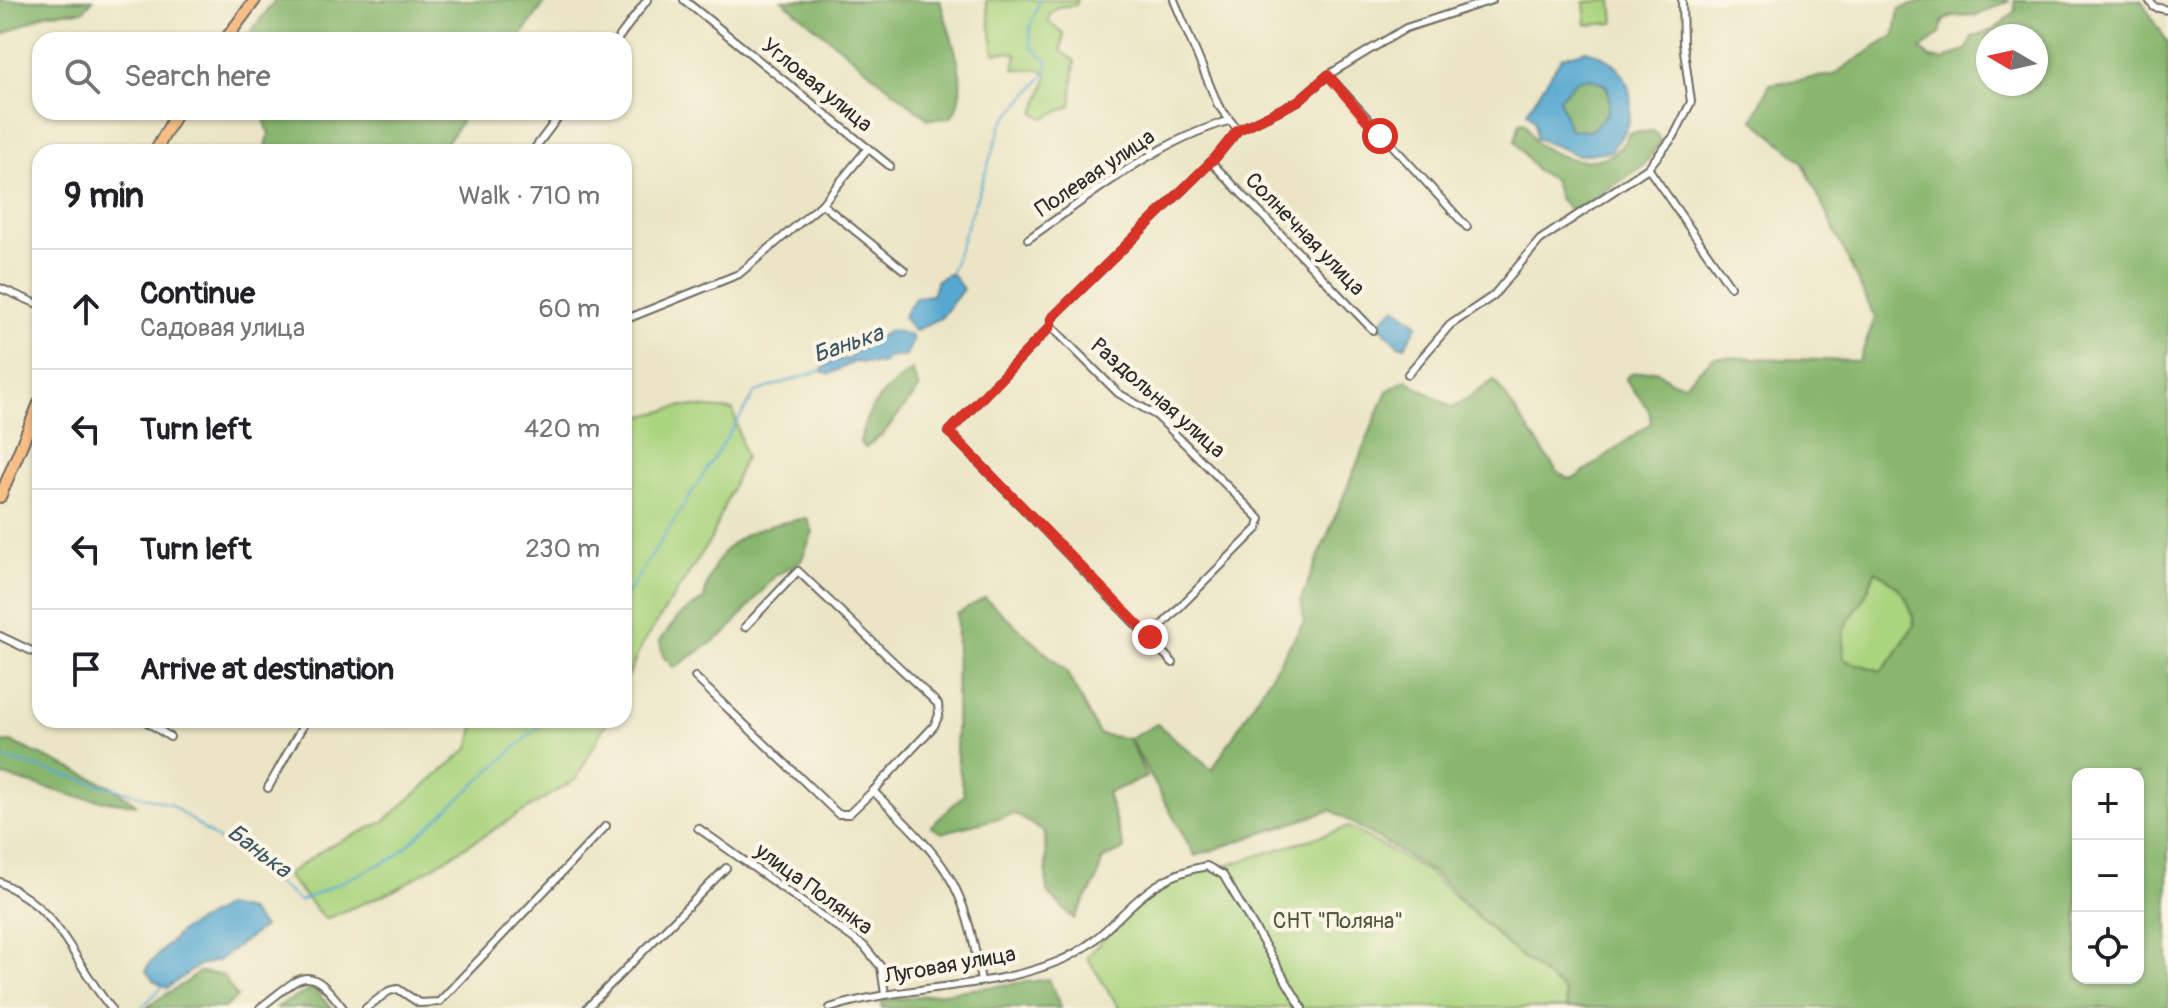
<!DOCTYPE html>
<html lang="en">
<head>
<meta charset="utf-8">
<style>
  :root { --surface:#fff; --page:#f6f6f6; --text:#202124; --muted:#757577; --line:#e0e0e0 }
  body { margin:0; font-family:Pangolin,sans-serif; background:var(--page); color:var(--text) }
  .controls { position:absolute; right:24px; bottom:24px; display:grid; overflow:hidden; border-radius:16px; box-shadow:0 2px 6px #0004 }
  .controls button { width:72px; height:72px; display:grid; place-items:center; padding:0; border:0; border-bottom:2px solid var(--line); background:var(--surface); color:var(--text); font:40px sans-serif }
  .compass { position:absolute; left:1976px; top:24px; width:72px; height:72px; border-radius:50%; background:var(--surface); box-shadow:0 2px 6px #0004; rotate:279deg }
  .stop { position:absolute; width:24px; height:24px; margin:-18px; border:6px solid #d93025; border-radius:50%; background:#fff }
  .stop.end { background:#d93025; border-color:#fff; box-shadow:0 2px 8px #0008 }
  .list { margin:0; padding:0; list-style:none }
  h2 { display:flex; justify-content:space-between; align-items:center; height:104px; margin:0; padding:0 32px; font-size:34px }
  h2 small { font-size:26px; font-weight:400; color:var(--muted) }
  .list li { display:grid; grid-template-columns:52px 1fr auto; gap:24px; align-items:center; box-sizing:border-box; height:120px; padding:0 32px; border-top:2px solid var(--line) }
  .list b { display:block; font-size:30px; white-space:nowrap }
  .list p { margin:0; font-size:26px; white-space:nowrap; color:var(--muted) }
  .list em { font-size:26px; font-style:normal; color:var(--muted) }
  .icon { flex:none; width:44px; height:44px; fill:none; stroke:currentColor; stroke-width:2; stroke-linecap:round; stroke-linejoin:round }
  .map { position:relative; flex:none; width:2168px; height:1008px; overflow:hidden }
  .search { position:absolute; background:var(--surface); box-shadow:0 2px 6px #0004; left:32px; top:32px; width:600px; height:88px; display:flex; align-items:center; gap:20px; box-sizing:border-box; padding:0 28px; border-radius:24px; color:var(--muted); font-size:30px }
  .panel { position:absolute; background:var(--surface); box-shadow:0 2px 6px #0004; left:32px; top:144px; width:600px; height:584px; border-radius:24px }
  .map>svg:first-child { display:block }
</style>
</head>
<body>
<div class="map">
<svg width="2168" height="1008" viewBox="0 0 2168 1008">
  <rect width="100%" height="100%" fill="#fcf5e5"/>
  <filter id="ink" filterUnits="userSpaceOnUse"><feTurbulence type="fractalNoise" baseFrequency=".0125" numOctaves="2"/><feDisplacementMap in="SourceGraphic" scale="16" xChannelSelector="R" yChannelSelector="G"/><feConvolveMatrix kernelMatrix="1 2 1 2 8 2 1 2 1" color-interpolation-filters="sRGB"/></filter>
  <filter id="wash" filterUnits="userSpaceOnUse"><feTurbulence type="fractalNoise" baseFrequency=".006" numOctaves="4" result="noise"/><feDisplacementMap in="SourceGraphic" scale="32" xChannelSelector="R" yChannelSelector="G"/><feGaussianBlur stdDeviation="1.8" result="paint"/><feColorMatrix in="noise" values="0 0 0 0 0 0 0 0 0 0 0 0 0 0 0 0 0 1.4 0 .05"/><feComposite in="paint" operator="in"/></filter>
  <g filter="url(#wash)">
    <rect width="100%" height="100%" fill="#ebe5c6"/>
    <g fill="#abd47f" stroke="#6b8055" stroke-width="2">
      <polygon points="986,0 1077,0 1076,5 1058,7 1050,13 1049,22 1064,34 1061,51 1075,61 1071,106 1044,118 1035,113 1048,76 1041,70 1014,69 1017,55 1010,52 994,53"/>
      <polygon points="1612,0 1614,23 1586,25 1584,2"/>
      <polygon points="683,406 733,410 745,457 710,541 642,645 624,685 624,421"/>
      <path d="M1876,571C1899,586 1912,599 1914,626C1901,642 1897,657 1881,671L1844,660L1843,624L1864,598Z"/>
      <polygon points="476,720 608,720 576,779 395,890 325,919 286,875 326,848 383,822 469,748"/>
      <path d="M1349,827L1428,872L1510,948L1564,991L1567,1008H1119L1087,957C1120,921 1158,870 1212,870Z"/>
    </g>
    <g fill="#88b66e" stroke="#5a704c" stroke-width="2" fill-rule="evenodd">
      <polygon points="0,0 93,0 83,11 47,13 0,36"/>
      <polygon points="275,0 547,0 518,40 245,40"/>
      <path d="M782,0H940C949,37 974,82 951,118L928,119Z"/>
      <path d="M1929,0H2010L1978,15L1953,16L1943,21L1940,34L1921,49L1930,58L1943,60L1967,49L1972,37L1995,29L2015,11L2014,0H2141L2168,43V1008H1568L1564,991L1510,947L1434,873L1331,810L1195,856L1130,739L1157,724L1212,770L1304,622L1301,599L1387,391L1406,380L1453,408L1494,380L1557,471L1568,479L1577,477L1651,423L1649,410L1625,379L1632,373L1656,370L1670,381L1684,384L1714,357L1859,361L1875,318L1802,161L1753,119L1770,84L1832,75L1895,35L1899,9ZM1988,36H2036V84H1988ZM1876,571C1899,585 1912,599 1914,626C1901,642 1897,657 1881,671L1844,660C1841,625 1843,629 1862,601C1868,592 1870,580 1876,571ZM2078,774H2138V978H2078Z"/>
      <path d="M1591,78L1606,86C1614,108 1607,117 1590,131L1570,130L1559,99L1577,80Z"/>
      <polygon points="262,112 468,112 440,152 265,152 269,134"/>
      <path d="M1520,122L1525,123C1529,130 1532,139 1538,144C1568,165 1614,170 1629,133L1654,131L1661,141L1643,166L1572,213L1559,198L1554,180L1536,170L1515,141Z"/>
      <path d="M912,370L919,389L883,434L865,448L860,443C865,406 884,391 912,370Z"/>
      <path d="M807,518L813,532L801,561L775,576L726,633L674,668L663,656L660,641L679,616L704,599C715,537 751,528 807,518Z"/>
      <polygon points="985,598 1066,671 1099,734 1129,739 1147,777 1107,793 1124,849 1102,860 1097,880 1074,919 1047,892 1045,833 1015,814 941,833 931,826 964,795 956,750 957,614"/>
      <polygon points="11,742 111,786 137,805 78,797 0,775 0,743"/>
      <path d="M199,972L222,975L237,997L224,1008H147C165,991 181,989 199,972Z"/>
      <polygon points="1049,979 1061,1008 882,1008 882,1001"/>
      <polygon points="312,989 333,1008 275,1008"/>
    </g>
    <g fill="#56a8d1" stroke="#406a7e" stroke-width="2" fill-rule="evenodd">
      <path d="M1586,50C1622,59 1637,87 1628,124C1626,133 1616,143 1611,151L1578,155L1536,138L1535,121L1527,112L1562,57ZM1591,78L1607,86C1614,108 1607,117 1590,131L1570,130L1559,99L1577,80Z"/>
      <polygon points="951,273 963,289 941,318 914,331 903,317 916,297 932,295 937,280"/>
      <polygon points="1396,307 1418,324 1405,346 1398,345 1380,326 1384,317"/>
      <polygon points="891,330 910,335 913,341 905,357 890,356 882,364 854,362 830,374 820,371 833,360 849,359 856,350"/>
      <polygon points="226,906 249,911 263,927 219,960 198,966 167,988 154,981 146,971 148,965 181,931"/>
    </g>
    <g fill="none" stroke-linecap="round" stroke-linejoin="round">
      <g stroke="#56a8d1" stroke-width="2">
        <polyline points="951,272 1002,124 1047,72 1047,61 1031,47 1030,27 1040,0"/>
        <polyline points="624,599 756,392 822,370"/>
        <polyline points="0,757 170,804 300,901 394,858 546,720"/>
        <polyline points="141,1008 163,986"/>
      </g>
    </g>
  </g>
  <g filter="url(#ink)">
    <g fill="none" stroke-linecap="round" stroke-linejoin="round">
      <defs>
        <g id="street">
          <polyline points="684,0 890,166"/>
          <polyline points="1174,0 1218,105 1238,130"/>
          <polyline points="2149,0 2154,7 2168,10"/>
          <polyline points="617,40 647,0"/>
          <polyline points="1328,75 1467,227"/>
          <polyline points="532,152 562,112"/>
          <polyline points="1211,162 1373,330"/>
          <polyline points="1648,168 1730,286"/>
          <polyline points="822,204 904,270"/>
          <path d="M1028,239C1092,195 1153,143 1228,121"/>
          <polyline points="0,288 40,305"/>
          <polyline points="624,320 739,274 822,204 868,148"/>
          <polyline points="1051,326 1118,393 1157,416 1260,519 1258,528 1150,637"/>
          <polyline points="1408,374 1450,325 1493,296 1540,240 1648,168 1674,136 1691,102 1683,43 1682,0"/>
          <path d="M745,627L798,571L938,704L939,715L934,726L873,791C946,863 963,877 981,981"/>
          <polyline points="0,636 40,655"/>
          <polyline points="1173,663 949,432 1051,326 1051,319 1216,157 1238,130 1298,101 1328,75 1406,28 1492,0"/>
          <polyline points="695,677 838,814 849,814 873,791"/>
          <polyline points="144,720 170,737"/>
          <polyline points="268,788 306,720"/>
          <polyline points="698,828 864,946 881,967 885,994"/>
          <path d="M0,882C66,914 69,957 111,1008"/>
          <path d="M260,1008C301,977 307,960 343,1008"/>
          <polyline points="366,1008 389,991 398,989 419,1003 439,1002 606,826"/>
          <polyline points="587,1008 726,868"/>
          <path d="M830,1008C904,984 987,991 1059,961C1119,937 1132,878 1207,866L1223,875L1302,1008"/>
        </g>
        <g id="primary">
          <polyline points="225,40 255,0"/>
          <polyline points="155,152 177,112"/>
          <polyline points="0,497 40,401"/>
        </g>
      </defs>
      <use href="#street" stroke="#6e6c61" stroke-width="10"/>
      <use href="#primary" stroke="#6e6c61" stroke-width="14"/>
      <use href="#street" stroke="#fff" stroke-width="6"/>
      <use href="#primary" stroke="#f7be87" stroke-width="10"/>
    </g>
  </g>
  <g fill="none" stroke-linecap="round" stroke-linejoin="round" filter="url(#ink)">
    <polyline stroke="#d93025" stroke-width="10" points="1150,637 949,432 1051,326 1051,319 1216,157 1238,130 1298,101 1328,75 1380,136"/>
  </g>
  <g text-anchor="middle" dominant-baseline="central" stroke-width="8" stroke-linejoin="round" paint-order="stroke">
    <g font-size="22" fill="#2b2b2b" stroke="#fcf5e5">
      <text transform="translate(817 85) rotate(39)">Угловая улица</text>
      <text transform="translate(1095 173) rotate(-34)">Полевая улица</text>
      <text transform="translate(1305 234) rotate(46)">Солнечная улица</text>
      <text transform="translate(1158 398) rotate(41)">Раздольная улица</text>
      <text transform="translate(814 889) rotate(36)">улица Полянка</text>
      <text transform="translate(950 965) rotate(-10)">Луговая улица</text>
    </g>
    <g font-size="22" fill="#4b5540" stroke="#fcf5e5">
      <text x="1338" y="921">СНТ "Поляна"</text>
    </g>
    <g font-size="24" font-style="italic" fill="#3a5765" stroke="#fcf5e5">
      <text transform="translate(848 344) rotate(-19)">Банька</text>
      <text transform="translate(259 851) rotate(37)">Банька</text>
    </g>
  </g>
</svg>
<div class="controls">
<button>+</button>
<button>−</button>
<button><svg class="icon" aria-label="locate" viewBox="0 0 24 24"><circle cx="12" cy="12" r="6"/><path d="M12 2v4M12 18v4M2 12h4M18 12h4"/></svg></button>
</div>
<svg class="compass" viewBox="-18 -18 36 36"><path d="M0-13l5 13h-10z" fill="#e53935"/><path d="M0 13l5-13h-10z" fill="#757577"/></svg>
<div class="stop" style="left:1380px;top:136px"></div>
<div class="stop end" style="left:1150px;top:637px"></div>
<div class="search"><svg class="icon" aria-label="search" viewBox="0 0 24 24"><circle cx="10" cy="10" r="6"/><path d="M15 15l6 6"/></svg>Search here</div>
<section class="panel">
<h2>9 min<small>Walk · 710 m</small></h2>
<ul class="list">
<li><svg class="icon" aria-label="ahead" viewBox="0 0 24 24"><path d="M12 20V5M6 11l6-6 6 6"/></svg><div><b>Continue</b><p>Садовая улица</p></div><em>60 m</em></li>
<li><svg class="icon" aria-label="left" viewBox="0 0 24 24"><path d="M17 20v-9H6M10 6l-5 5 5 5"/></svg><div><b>Turn left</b></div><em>420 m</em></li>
<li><svg class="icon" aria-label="left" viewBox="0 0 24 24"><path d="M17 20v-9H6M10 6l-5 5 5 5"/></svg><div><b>Turn left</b></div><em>230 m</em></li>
<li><svg class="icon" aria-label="arrive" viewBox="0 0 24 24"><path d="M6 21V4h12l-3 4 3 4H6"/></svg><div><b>Arrive at destination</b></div></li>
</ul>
</section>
</div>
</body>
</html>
